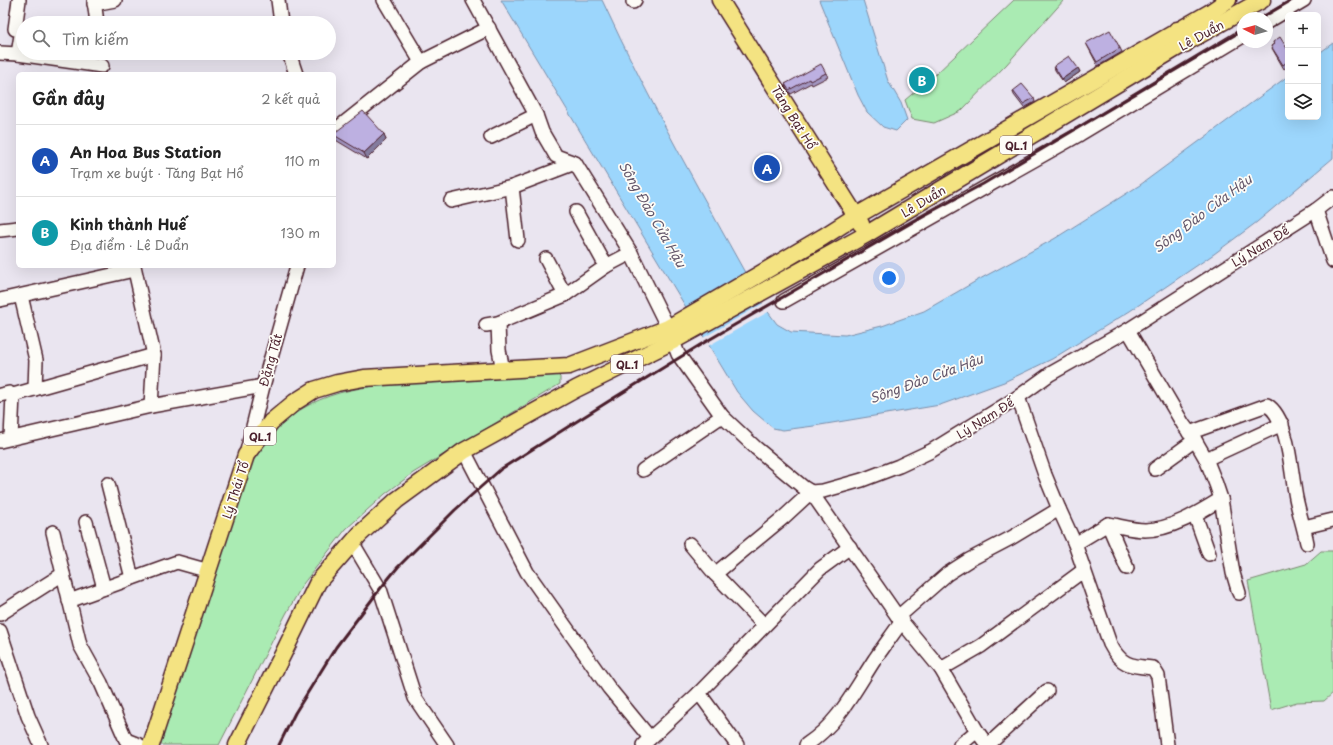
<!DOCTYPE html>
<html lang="vi">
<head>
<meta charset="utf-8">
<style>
  :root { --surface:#fff; --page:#f6f6f6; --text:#222; --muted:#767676; --line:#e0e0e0; --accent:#c8321e }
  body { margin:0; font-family:"Playpen Sans",sans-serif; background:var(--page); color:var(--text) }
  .controls { position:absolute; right:12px; top:12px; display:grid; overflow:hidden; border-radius:6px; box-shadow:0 4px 16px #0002 }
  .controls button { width:36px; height:36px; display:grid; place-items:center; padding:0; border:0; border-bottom:1px solid var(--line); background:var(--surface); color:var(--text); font:20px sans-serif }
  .compass { position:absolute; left:1237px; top:12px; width:36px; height:36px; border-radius:50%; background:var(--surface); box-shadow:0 4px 16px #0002; rotate:275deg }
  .you { position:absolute; left:889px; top:278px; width:14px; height:14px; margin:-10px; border:3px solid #fff; border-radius:50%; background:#1a73e8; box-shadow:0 0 0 6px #1a73e833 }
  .badge { display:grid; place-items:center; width:26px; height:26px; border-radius:50%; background:var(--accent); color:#fff; font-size:13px; font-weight:700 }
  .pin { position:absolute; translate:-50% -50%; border:2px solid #fff; box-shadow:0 1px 4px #0006 }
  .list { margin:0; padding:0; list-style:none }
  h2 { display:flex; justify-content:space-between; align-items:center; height:52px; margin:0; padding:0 16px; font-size:17px }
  h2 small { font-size:13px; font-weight:400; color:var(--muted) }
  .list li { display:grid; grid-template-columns:26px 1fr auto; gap:12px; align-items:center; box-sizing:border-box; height:72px; padding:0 16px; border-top:1px solid var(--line) }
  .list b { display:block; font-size:15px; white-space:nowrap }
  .list p { margin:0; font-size:13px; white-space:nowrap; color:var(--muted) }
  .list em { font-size:13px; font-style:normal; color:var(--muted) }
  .icon { flex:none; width:22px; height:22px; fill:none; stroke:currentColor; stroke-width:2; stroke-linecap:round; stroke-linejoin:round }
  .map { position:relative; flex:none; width:1333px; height:745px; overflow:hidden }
  .search { position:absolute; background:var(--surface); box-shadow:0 4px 16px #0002; left:16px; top:16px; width:320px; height:44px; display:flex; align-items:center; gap:10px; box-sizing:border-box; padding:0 14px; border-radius:22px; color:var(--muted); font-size:15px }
  .panel { position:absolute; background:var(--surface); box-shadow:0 4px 16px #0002; left:16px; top:72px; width:320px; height:196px; border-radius:6px }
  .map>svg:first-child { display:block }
</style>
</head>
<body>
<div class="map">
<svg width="1333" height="745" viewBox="0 0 1333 745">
  <rect width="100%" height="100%" fill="#eae5f0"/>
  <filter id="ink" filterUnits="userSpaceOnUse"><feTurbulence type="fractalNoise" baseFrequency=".025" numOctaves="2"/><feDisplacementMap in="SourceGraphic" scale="8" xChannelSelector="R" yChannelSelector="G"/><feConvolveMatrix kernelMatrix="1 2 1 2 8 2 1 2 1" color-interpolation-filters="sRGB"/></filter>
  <g filter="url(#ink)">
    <g fill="#aaebb3" stroke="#7a856f">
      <polygon points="1014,0 1064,0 1006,65 961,111 934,123 912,119 905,100 936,74"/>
      <path d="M556,373L560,377V384L413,473L385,494L346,529L303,584L286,614L219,745H156L250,467C257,454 264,442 274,431C319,385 377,385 437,381C477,379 516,376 556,373Z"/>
      <polygon points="1321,551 1333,551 1333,693 1324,701 1297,702 1271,710 1248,581 1306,564"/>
    </g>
    <g fill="#9cd6fc" stroke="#7b8da8">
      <path d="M501,0H602C650,104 707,204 763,305L777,324L791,332L845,335L882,326L924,311L978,280L1054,239L1140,185L1288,76V117H1318V54L1333,43V158L1257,222L1214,254L1130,311L1052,359L1004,382L940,405L814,426L783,430L773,428L753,411L737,392Z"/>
      <polygon points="819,0 863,0 888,81 901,103 907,120 896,131 883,127 867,112 858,95"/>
    </g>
    <polygon fill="#eae5f0" points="764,303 770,311 708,346 703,338"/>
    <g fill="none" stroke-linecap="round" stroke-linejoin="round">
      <defs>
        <g id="minor">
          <polyline points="94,0 97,23"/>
          <polyline points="278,0 281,23"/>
          <polyline points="384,0 421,62"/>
          <polyline points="473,0 536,115 542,132 556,156 575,163 631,253 668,328 678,354 722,416 756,448 803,487 811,492 823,491 862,480 899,466 931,451 1018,397 1050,374 1128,330 1316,210 1333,197"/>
          <polyline points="633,2 635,0"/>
          <polyline points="94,4 115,0"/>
          <polyline points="1267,22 1304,0"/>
          <polyline points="0,53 18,54 102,66"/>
          <polyline points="289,53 296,74"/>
          <polyline points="18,54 22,29 15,29 19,0"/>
          <polyline points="334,131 421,62 489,28"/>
          <polyline points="491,137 536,115"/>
          <polyline points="512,187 518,240"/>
          <polyline points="451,201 512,187 575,163"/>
          <polyline points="1316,210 1333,261"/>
          <polyline points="576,212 606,266"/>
          <polyline points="0,230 18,228"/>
          <polyline points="546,259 565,295"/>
          <polyline points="134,266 154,355 151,406"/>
          <polyline points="21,296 36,360 35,389"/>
          <polyline points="0,300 134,270"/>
          <polyline points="784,301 1080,134 1243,36"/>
          <polyline points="498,323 499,350 503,370"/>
          <polyline points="486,325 498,323 565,295 606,266 631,253"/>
          <polyline points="1128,330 1183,424 1195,440 1206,459 1216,484 1221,499 1233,573 1239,593"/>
          <polyline points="0,395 9,393 13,395 154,355"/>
          <path d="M1018,397L1045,475L1059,509L1075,544L1110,644C1121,666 1131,666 1153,668L1158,676L1167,745"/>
          <path d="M1189,433L1267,405C1289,418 1291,474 1296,498C1299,513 1304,528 1307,543"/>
          <polyline points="11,438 13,395"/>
          <polyline points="0,441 151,406 263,386"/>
          <polyline points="247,451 263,386 297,266"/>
          <polyline points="464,451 527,572 609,688 650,738"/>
          <polyline points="1206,459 1282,424"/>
          <polyline points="1155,469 1195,440"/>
          <polyline points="643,470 722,416"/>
          <polyline points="108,484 132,578"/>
          <polyline points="1195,515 1209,554"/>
          <polyline points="86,522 104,588"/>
          <polyline points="1108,524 1127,568"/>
          <polyline points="1304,527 1333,520"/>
          <polyline points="53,532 80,645 101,683 126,740 139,745"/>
          <polyline points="352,542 380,589 415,698 447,745"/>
          <polyline points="690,544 715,574 764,625"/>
          <path d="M1075,544L1108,524C1120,526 1133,530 1145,530C1171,530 1200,512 1221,499"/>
          <polyline points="715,574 784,517 811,492 898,617 941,669 977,731 987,745"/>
          <polyline points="69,601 177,562 209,571"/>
          <polyline points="0,614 63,574"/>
          <polyline points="898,617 947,574 969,560 1011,538 1059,509"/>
          <polyline points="0,631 28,716 41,745"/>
          <polyline points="941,669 981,646 1084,570"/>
          <polyline points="699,693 737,745"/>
          <polyline points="643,745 699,693 820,569 850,547"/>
          <path d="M806,745C839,723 854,691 875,659C884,646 893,634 902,621"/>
          <polyline points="960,745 977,731"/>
          <polyline points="988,745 1047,691"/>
        </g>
        <g id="major">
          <polyline points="720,0 861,224"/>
          <polyline points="151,745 246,455 271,422 295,402 314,390 337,383 364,378 569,366 668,328 823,237 856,216 1209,13 1228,0"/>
          <polyline points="237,745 283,654 318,582 360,534 397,500 464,451 576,389 673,341 867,234 1185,43 1262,0"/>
        </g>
        <polyline id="highway" points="1177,31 1185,43"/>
      </defs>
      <use href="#minor" stroke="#4a1f2b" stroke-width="16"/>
      <use href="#major" stroke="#4a1f2b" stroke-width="19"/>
      <use href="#highway" stroke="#4a1f2b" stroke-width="21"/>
      <use href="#minor" stroke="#fdfcf7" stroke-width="13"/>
      <use href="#major" stroke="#f4e382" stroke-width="16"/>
      <use href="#highway" stroke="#f4e382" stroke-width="18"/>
      <g stroke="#4a1f2b" stroke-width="3">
        <polyline points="1261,18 1292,0"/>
        <polyline points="279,745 295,713 336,647 380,589 398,567 455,510 501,469 609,401 700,345 923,216 983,184 1243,30"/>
      </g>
    </g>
    <g fill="#a397c2" stroke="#4a1f2b">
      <polygon points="1273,42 1288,50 1288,66 1284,69 1273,50 1271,46 1274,44"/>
      <polygon points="1086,43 1120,48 1122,52 1098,66 1088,47"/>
      <polygon points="1054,66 1078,68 1080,72 1064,83 1055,70"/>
      <polygon points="826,73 828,77 812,85 811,83 791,94 786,88 785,84"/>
      <polygon points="1013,91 1034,98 1035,102 1024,108 1014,95"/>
      <polygon points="334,132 384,134 386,140 367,159 334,139"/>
    </g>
    <g fill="#847b9e" stroke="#4a1f2b">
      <polygon points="1078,68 1080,72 1064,83 1062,79"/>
      <polygon points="384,134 386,140 367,159 364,153"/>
    </g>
    <g fill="#bdb0e1" stroke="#4a1f2b">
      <polygon points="1110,30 1120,48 1097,62 1086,43"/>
      <polygon points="1280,37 1288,50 1288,61 1283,65 1271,46 1274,44 1273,42"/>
      <polygon points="1069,56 1078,68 1062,79 1054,66"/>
      <polygon points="821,64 826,73 810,81 809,79 789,90 785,84"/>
      <polygon points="1022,84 1034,98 1023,104 1013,91"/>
      <polygon points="363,111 384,134 364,153 334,135 334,132 337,131"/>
    </g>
  </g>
  <g text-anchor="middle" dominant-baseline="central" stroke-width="3.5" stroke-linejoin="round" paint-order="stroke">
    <g fill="#fdfcf7" stroke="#806168" stroke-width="1">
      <rect x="1000" y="136" width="32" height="18" rx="3"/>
      <rect x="611" y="355" width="32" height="18" rx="3"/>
      <rect x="244" y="427" width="32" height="18" rx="3"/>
    </g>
    <g font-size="11" font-weight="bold" fill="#4a1f2b">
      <text x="1016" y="145">QL.1</text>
      <text x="627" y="364">QL.1</text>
      <text x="260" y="436">QL.1</text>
    </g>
    <g font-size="12" fill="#4a1f2b" stroke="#fdfcf7">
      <text transform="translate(1201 35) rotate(-29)">Lê Duẩn</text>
      <text transform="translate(794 117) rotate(58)">Tăng Bạt Hổ</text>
      <text transform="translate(923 201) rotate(-31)">Lê Duẩn</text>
      <text transform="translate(1260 246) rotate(-32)">Lý Nam Đế</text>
      <text transform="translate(270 360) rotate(-74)">Đặng Tất</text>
      <text transform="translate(985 418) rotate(-32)">Lý Nam Đế</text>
      <text transform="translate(235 490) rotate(-72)">Lý Thái Tổ</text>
    </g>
    <g font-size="13" font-style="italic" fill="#63566a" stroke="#fdfcf7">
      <text transform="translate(1202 213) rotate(-37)">Sông Đào Cửa Hậu</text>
      <text transform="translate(653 214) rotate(60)">Sông Đào Cửa Hậu</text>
      <text transform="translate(926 378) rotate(-20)">Sông Đào Cửa Hậu</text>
    </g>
  </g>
</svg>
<div class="controls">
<button>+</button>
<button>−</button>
<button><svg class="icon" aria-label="layers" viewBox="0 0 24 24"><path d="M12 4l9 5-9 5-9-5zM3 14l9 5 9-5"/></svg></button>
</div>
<svg class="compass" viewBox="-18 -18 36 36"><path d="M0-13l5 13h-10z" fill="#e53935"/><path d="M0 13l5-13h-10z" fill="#767676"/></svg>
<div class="you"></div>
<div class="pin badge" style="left:767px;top:168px;background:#1a4fb4">A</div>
<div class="pin badge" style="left:922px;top:80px;background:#0f9aa8">B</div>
<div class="search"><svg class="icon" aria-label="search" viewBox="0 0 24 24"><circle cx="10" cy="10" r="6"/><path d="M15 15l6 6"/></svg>Tìm kiếm</div>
<section class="panel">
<h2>Gần đây<small>2 kết quả</small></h2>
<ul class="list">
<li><span class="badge" style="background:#1a4fb4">A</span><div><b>An Hoa Bus Station</b><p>Trạm xe buýt · Tăng Bạt Hổ</p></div><em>110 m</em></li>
<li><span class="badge" style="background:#0f9aa8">B</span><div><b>Kinh thành Huế</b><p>Địa điểm · Lê Duẩn</p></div><em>130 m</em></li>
</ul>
</section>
</div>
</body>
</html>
